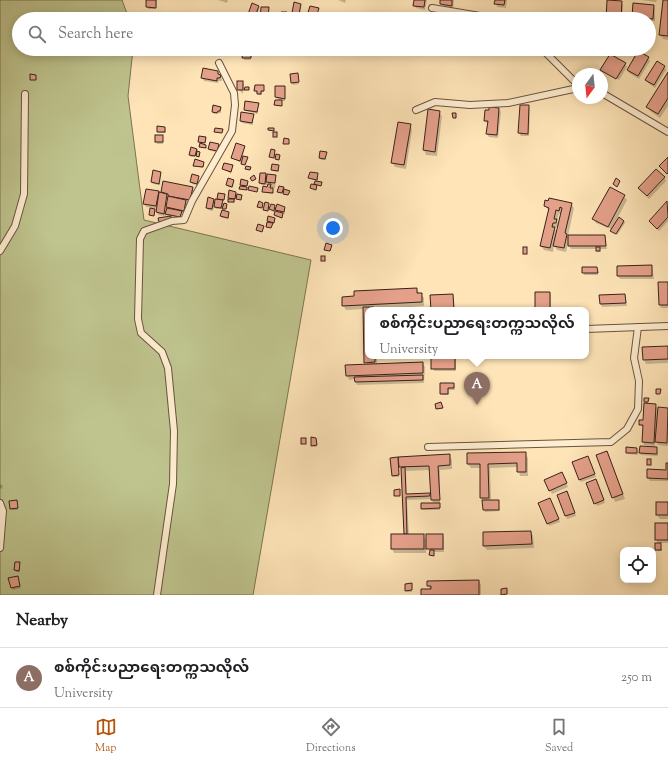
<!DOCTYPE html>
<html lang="en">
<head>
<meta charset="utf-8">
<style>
  :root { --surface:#fff; --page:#f2f2f2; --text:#202124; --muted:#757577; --line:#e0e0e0; --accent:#b45309 }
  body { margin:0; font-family:"Sorts Mill Goudy","Noto Sans Myanmar",serif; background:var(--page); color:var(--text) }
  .controls { position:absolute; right:12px; bottom:12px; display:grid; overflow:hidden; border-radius:8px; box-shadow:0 2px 10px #0003 }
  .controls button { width:36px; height:36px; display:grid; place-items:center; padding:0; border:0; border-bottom:1px solid var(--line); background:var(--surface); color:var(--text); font:20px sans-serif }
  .compass { position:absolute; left:572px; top:68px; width:36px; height:36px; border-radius:50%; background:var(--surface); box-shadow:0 2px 10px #0003; rotate:195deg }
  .you { position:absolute; left:333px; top:228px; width:14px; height:14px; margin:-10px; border:3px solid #fff; border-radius:50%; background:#1a73e8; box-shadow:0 0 0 6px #1a73e833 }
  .badge { display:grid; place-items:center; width:26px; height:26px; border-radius:50%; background:var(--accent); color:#fff; font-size:13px; font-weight:700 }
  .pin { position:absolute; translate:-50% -33px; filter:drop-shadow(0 1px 2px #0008) }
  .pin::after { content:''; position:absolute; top:21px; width:14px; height:12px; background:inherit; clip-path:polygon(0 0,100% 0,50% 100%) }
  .popup { position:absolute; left:365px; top:307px; width:224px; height:52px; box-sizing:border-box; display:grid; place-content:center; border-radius:8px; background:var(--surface); filter:drop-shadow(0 1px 3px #0005); font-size:13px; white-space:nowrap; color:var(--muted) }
  .popup b { font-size:15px; color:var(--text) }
  .popup::after { content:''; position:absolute; left:50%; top:100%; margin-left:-8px; border:8px solid transparent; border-top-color:var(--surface) }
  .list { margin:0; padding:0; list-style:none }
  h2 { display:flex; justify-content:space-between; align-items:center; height:52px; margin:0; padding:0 16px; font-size:17px }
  h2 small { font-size:13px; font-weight:400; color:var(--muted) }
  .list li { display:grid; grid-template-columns:26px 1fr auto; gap:12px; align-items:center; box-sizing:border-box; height:60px; padding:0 16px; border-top:1px solid var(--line) }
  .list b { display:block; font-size:15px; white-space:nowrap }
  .list p { margin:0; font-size:13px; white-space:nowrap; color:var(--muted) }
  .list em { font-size:13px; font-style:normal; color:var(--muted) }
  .icon { flex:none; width:22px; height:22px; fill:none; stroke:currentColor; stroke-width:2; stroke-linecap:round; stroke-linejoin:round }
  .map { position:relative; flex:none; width:668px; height:595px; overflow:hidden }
  .search { position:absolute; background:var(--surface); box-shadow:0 2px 10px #0003; left:12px; right:12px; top:12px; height:44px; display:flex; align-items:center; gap:10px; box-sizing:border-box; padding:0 14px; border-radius:22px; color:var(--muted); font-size:15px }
  .sheet { height:112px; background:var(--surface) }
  nav { display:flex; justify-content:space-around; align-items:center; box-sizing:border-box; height:56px; border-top:1px solid var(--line); background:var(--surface); font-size:11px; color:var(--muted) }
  nav a { display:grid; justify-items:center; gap:2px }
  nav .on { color:var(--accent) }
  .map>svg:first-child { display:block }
</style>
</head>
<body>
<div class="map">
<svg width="668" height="595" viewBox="0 0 668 595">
  <rect width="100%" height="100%" fill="#fee4b7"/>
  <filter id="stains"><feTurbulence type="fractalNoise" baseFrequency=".005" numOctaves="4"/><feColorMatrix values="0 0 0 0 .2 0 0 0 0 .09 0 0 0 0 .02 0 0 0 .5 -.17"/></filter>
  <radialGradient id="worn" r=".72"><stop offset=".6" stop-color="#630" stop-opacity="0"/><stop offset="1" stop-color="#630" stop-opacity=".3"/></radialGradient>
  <polygon fill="#bfc48e" stroke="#7c7454" points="0,0 122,0 129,19 19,19 19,49 133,49 128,96 144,220 311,260 253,595 0,595"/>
  <g fill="#0003" fill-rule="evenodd">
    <polygon points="147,0 157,0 156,9 148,9"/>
    <polygon points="218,0 228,0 227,3"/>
    <polygon points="338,0 346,0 345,3"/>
    <polygon points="415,0 427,0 425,10 416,8 414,5"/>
    <polygon points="441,0 454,0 453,8 443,7"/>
    <polygon points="496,0 507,0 506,8 497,7"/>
    <polygon points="642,0 657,0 656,2"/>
    <polygon points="664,0 668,0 668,40 663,39 660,35"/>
    <polygon points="621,2 623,5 622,19 607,19"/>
    <polygon points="301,5 300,16 294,14 293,13"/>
    <polygon points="654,6 655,9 655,21 649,21 649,19 634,19 633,17"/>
    <polygon points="258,7 259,9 255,19 249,18 248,16"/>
    <polygon points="268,8 269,19 261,19"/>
    <polygon points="318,9 317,19 309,18 308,16"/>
    <polygon points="649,26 652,26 654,30 652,42 649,41"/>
    <polygon points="244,49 252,49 251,60 244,60"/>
    <polygon points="582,49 592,49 589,54"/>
    <polygon points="606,49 620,49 619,54 608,53"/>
    <polygon points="638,52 648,58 650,61 639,79 629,73 628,70"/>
    <polygon points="625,64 627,67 619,80 601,70"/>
    <polygon points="665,67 666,70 655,88 648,83 646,80"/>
    <polygon points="218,72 222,79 222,81 219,81 218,83 204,81 202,78"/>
    <polygon points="297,74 299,84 293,85 292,83"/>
    <polygon points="668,74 668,106 660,118 650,111 647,107"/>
    <polygon points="242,82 244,84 243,94 238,89"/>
    <polygon points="264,86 264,92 262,92 262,95 259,95 255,91"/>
    <polygon points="284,87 285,101 282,101 282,106 276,106 280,101 276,97"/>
    <polygon points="258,104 258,114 246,111 245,110"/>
    <polygon points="529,106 530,109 529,136 521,136 519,133"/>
    <polygon points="221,107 221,113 214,114 213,112"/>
    <polygon points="499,109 501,112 498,138 489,137 487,134 488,124 485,121 489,111"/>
    <polygon points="429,110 439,112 442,116 437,156 426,155 424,150"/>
    <polygon points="253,115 253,125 242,123 241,121"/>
    <polygon points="410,125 412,130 406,169 395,167 392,162"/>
    <polygon points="165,128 166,133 159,133 158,131"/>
    <polygon points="162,136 163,144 157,144 156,142"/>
    <polygon points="218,145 218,152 210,151 209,149"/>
    <polygon points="244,147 243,157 247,159 245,165 232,158"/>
    <polygon points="196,150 200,154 200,156 191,157 190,155"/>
    <polygon points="326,153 326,160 321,160 320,158"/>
    <polygon points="204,163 203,168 194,166"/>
    <polygon points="232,166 231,174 224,169"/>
    <polygon points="279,166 279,172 273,171 272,170"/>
    <polygon points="161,172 160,185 153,184 152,182"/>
    <polygon points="261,174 276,176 275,188 272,188 273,194 265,193 263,191 268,188 269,185 261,185"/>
    <polygon points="318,174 318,182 322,183 321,186 316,184 316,181 309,178"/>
    <polygon points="198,177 198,182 201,183 198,185 192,184 191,182"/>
    <polygon points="664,177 666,181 649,199 639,188"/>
    <polygon points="234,180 233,188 228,187 227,185"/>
    <path d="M164,183L192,188L194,191L192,202H188L186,213H182L181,218L170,216L171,219L161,224L160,222L168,217L166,213V216L158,215L157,212L159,209L146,207L144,204L147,190L161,194ZM167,191L174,198L169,197L165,209H164Z"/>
    <polygon points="236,193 241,195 241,200 236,197 234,203 229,202 229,197"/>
    <polygon points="624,196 627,200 614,225 624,221 625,223 617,235 611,229 596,223 594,219"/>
    <polygon points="218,198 223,204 226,205 226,209 216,209 214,205 213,211 208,210 207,208 213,200 215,203 220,201"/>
    <polygon points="667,203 668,221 659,231 650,221"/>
    <path d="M571,204L574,208L568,236H605L607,249H600V252H597V249H571L568,244L566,252L557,250L554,245L553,252L544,250L541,246L549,211L545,206ZM559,214L562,215L559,225L557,221ZM556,227H559L557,233L555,229Z"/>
    <polygon points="285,208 285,214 281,213 282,218 275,216 278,213 276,210"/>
    <polygon points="229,212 229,219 222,218 221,216"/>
    <polygon points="652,266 654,279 620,279 618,276"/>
    <polygon points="583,268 597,268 598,275 584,275"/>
    <polygon points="668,283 668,308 661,308 660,305"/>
    <polygon points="416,289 424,298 424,306 368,310 368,356 377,356 377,365 422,363 425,367 424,383 357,385 355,379 349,380 347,375 367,365 364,309 346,310 343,305"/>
    <polygon points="536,293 550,293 551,296 551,310 536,310"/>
    <polygon points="453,295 455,310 432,310"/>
    <polygon points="625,295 627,306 602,307 601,304"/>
    <polygon points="668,347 668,363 646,364 644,359"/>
    <polygon points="432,356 456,356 456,371 434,371"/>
    <polygon points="441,384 454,384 455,390 449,390 449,395 442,395"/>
    <polygon points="469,387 476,387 477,396 470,396"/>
    <polygon points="648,400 648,404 655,405 657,408 668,410 668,446 658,445 655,440 655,446 644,445 643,442 644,428 640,425 644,421 647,404 645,402"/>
    <polygon points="316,439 317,447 313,447 312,446"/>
    <polygon points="657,448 658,456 641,455 640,453"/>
    <polygon points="637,449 638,455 628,454 627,452"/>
    <polygon points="525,453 528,458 528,476 520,476 518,467 490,468 491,501 498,501 500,511 485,512 481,497 481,468 471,468 468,464"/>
    <polygon points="449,455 452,460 452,469 440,470 440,510 423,510 422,508 434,504 431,499 430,470 406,471 407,495 429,494 430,496 428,496 431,499 407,500 409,535 423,535 427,542 442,535 444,538 444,552 434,552 434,556 431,556 431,552 426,546 426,553 394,553 392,549 392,535 406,535 403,472 398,464 399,477 394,477 393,476 397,458 400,463"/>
    <polygon points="597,456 609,456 625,499 615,502"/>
    <polygon points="588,457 596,477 581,482 579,479"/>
    <polygon points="668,464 668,481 650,481 648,478 667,471"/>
    <polygon points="563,476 568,487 552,494 545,480"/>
    <polygon points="598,483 605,503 597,506 595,503"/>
    <polygon points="0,484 3,486 2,489 0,488"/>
    <polygon points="569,496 576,516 567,519 566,516"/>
    <polygon points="17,501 18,510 12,510 11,508"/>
    <polygon points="551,503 560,522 549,526 548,523"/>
    <polygon points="668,503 668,519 660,519 657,515"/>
    <polygon points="668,524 668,543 660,543 662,551 657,551 658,544 656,539"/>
    <polygon points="531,532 533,536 534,548 487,550 484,546"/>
    <polygon points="20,563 20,572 16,572 15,570"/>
    <polygon points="18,578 21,588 13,590 12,588"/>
    <polygon points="479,581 481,585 481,595 422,595 430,590 428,585"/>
    <polygon points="411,584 412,592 407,592 406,590"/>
  </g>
  <g fill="#e5a08a" stroke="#382319">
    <polygon points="146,0 156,0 156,8 146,7"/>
    <polygon points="414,0 425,0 424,7 413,6"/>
    <polygon points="440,0 452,0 452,6 440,4"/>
    <polygon points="495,0 505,0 504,5 494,4"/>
    <polygon points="607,0 622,1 621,19 606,19"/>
    <polygon points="663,0 668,0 668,36 659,35"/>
    <polygon points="294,2 301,4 299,14 292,13"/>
    <polygon points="252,3 259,6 254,19 247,17"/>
    <polygon points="633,3 654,5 653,19 632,17"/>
    <polygon points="310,6 319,8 316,18 307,16"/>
    <polygon points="261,7 269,7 268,19 260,19"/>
    <polygon points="281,12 287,12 287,18 280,18"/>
    <polygon points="341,14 349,15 348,19 340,19"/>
    <polygon points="649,25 653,25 651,39 649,39"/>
    <polygon points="243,49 251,49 251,58 242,58"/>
    <polygon points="581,49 590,49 588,53"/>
    <polygon points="605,49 618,49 618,51 605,50"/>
    <polygon points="638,51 649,57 638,76 627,70"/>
    <polygon points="610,54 626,63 616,79 600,70"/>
    <polygon points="657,61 665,66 654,85 645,80"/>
    <polygon points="203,68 218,71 218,74 221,75 220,78 217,78 217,81 201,78"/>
    <polygon points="668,72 668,98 658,114 646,107"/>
    <polygon points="298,73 299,82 291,83 290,74"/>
    <polygon points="30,74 36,75 36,80 30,80"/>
    <rect x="237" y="81" width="6" height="9"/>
    <polygon points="255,85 264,85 264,91 261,91 261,94 257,94 257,91 254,91"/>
    <polygon points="275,86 285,86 285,99 275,97"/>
    <polygon points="245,87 249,87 249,90 244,90"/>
    <polygon points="275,100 282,100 282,106 274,105"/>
    <polygon points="245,101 259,103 257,112 244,110"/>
    <polygon points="213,105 221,107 220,111 218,111 217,113 212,112"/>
    <polygon points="520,105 529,105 528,134 518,133"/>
    <polygon points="489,107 499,108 497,135 486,134 488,121 484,121 485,110 489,110"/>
    <polygon points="428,109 440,111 435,152 423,150"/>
    <polygon points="241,112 254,114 252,123 240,121"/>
    <polygon points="452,113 456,113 456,118 453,118"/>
    <polygon points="398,122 411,124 404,165 391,163"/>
    <polygon points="157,126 165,127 165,132 157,132"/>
    <polygon points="215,128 223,129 222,133 214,132"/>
    <polygon points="268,128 274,128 274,131 268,130"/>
    <rect x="273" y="132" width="4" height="5"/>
    <rect x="155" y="135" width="8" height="7"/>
    <polygon points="199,136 206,137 205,143 198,142"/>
    <polygon points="284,138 289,139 289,144 283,144"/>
    <polygon points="210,142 219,144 217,151 208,149"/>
    <polygon points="200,143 206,145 206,148 199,147"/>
    <polygon points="236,143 245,146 240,161 231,158"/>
    <polygon points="191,147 197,149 195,156 189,155"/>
    <polygon points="271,149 275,150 274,158 269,157"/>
    <polygon points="197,151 200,152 199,157 196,156"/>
    <polygon points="320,151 327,152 325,159 319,158"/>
    <polygon points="276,154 280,155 279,160 275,159"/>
    <polygon points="243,156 248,157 245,165 241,164"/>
    <polygon points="668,157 668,173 667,174 659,166"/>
    <polygon points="195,159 204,162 203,167 193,166"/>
    <polygon points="224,163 233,165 231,172 222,169"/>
    <polygon points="272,164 279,165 278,171 271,170"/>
    <polygon points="246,166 251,167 250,170 245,169"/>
    <polygon points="656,169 665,177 647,196 638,188"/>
    <polygon points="153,170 161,172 159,184 151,182"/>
    <polygon points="310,172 318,173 317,180 308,178"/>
    <polygon points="260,173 266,173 265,184 259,183"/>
    <polygon points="192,174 199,176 197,184 190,182"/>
    <polygon points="267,174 276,175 275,183 266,182"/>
    <polygon points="254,175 256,179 252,181 250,178"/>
    <polygon points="228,178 234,180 232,187 226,185"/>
    <polygon points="616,178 620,181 617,187 613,184"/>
    <polygon points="241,179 248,181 247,186 240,185"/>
    <polygon points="163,181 193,187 190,200 168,196 168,194 161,192"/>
    <polygon points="315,181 322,182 321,186 314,184"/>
    <polygon points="268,184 271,184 270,188 273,188 273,193 262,192 263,186 267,187"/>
    <polygon points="311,184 317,185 316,190 310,188"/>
    <polygon points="240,186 247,187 247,190 239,189"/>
    <polygon points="249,186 258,188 257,192 248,190"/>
    <polygon points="279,186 284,187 282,193 277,192"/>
    <polygon points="610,187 625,195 608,227 592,219"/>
    <polygon points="146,189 159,191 156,206 143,204"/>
    <polygon points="284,189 290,191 288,195 283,194"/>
    <polygon points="229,190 236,192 235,199 228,198"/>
    <polygon points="159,192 167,194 164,214 156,212"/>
    <polygon points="218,193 225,194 224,200 217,199"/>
    <polygon points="237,194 242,195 241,200 236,199"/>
    <polygon points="168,196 186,200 184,211 166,207"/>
    <polygon points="208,197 214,199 212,209 206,208"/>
    <polygon points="549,198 572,203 565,233 567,234 564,248 553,246 562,208 560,207 559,211 556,210 554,219 557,219 556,223 553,223 552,227 555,227 550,248 540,246 549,208 544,206 545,200 548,201"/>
    <polygon points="215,199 223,200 221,208 214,207"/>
    <rect x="228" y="199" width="6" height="3"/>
    <polygon points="259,201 263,203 262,208 257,207"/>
    <polygon points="667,201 668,217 657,229 649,221"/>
    <polygon points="265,202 269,203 268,211 263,210"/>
    <polygon points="224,203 227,204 226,209 222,209"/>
    <polygon points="271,204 275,205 274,211 269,209"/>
    <polygon points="277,204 285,207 284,212 275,210"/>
    <polygon points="150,208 155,209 154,216 149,215"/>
    <polygon points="167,208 182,211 180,217 165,214"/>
    <polygon points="222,210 229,212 228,218 220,216"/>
    <polygon points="275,211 283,213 282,218 274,215"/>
    <polygon points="171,216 171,220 159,222 158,218"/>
    <polygon points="268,216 275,218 274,223 267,221"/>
    <polygon points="619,217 624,221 616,234 610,231"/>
    <polygon points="267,222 273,223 271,228 266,227"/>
    <polygon points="258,224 264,226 262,232 256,230"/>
    <polygon points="568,235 605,235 606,246 568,246"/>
    <polygon points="326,243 332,245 330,251 324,250"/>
    <rect x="523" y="247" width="4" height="7"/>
    <rect x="596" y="247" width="4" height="4"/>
    <rect x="321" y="256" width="4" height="5"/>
    <polygon points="652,265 652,276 617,276 617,266"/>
    <polygon points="582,267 597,267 598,273 582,273"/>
    <polygon points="658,282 668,282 668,305 659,305"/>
    <polygon points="417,288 417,293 422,293 422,302 342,306 342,297 354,296 354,291"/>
    <polygon points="535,292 550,292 550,310 535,309"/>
    <polygon points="453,294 454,310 431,310 430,295"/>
    <polygon points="625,294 626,303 600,304 599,295"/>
    <polygon points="363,307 374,307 374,310 368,310 368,356 375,356 375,362 364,363"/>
    <polygon points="668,346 668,359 643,360 642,347"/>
    <rect x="431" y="356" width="24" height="13"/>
    <polygon points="423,362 423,373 346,376 345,365"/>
    <polygon points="423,375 423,380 355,382 354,377"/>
    <polygon points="483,381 484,387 478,388 477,383"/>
    <polygon points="440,383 454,383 454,388 448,388 448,394 440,394"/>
    <polygon points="467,386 476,386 477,394 468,394"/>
    <polygon points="656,389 661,389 660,394 656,394"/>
    <polygon points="644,398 649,398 648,402 644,402"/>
    <polygon points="441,402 443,408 436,409 435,404"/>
    <polygon points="644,403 656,404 654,443 642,442 643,425 639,425 639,420 643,420"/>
    <polygon points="658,407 668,408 667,443 655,442"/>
    <polygon points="311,437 316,438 317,445 311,446"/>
    <rect x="301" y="438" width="5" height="6"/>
    <polygon points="640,446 657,447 657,454 639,453"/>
    <polygon points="626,447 637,448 637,453 626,453"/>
    <polygon points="607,451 623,494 612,498 596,455"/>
    <polygon points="526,452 526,472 517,472 517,463 488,464 489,498 480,498 480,464 467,464 467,453"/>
    <polygon points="450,454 450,465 438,466 440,500 431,500 429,466 399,467 398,457"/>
    <polygon points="588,456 595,474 579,480 572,462"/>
    <polygon points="398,457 399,475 392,476 390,458"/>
    <rect x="647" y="459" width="4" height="6"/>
    <polygon points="666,463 668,463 668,479 647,478 647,469 666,470"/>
    <polygon points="405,467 406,494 430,493 430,496 406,497 407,534 404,534 401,468"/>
    <polygon points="562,472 567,483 549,491 544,480"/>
    <polygon points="596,479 604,500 594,504 586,483"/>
    <polygon points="400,489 400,496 394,496 394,490"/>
    <polygon points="567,491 575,513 565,516 557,495"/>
    <polygon points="550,498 559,519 547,524 538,503"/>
    <polygon points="17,500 18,508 10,509 9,501"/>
    <polygon points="482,500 499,500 499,510 483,510"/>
    <rect x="656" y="502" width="12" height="13"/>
    <polygon points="421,503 440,503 440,508 421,509"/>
    <rect x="655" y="523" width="13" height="17"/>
    <polygon points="531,531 532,544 483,546 483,532"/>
    <rect x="391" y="534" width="33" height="15"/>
    <rect x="426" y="534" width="17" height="15"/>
    <rect x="655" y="543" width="6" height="7"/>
    <polygon points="430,550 434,550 434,556 429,555"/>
    <polygon points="15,562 20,562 19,571 14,570"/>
    <polygon points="18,576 20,586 11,588 8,578"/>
    <polygon points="479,580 479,595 421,595 421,589 431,589 431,586 427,586 427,581"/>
    <polygon points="412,583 412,590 405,591 405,584"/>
    <polygon points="507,588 507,594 501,595 501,589"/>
  </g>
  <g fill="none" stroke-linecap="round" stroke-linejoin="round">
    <defs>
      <g id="minor">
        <polyline points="432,8 498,19"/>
        <polyline points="542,49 578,85"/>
        <polyline points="602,93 668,132"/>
        <polyline points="416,110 435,102 470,105 508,103 578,88"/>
        <polyline points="0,251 15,226 24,194 25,94"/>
        <polyline points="586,329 668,326"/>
        <polyline points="428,447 611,442 627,429 638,409 639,381 634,358 638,327"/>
        <polyline points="0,503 3,511 0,548"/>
        <polyline points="157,595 173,484 174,431 168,368 162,352 141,333 138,319 140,239 144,231 172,221 184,220 192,201 232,131 235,105 234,93 219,63"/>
      </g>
    </defs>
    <use href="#minor" stroke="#6a5340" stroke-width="8"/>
    <use href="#minor" stroke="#feedd0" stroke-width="6"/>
  </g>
  <rect width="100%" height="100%" filter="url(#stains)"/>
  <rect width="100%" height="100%" fill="url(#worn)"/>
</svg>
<div class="controls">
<button><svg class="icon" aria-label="locate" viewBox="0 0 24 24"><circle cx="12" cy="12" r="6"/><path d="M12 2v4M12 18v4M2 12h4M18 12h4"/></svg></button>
</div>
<svg class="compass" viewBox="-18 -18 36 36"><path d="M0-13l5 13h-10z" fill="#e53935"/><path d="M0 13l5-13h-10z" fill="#757577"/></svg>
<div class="you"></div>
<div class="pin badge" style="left:477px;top:405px;background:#8d6e63">A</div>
<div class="popup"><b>စစ်ကိုင်းပညာရေးတက္ကသလိုလ်</b>University</div>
<div class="search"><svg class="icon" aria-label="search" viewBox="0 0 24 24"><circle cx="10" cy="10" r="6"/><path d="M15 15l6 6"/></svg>Search here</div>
</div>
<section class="sheet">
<h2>Nearby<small></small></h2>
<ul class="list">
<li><span class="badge" style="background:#8d6e63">A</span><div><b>စစ်ကိုင်းပညာရေးတက္ကသလိုလ်</b><p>University</p></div><em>250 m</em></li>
</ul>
</section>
<nav>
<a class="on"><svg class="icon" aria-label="map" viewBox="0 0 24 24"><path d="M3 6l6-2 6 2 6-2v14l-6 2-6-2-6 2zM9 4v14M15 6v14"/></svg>Map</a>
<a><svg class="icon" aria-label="directions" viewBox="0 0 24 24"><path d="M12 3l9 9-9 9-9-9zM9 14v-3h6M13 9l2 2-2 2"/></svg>Directions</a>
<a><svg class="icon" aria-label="saved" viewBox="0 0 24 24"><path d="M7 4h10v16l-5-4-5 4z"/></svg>Saved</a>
</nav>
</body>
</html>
